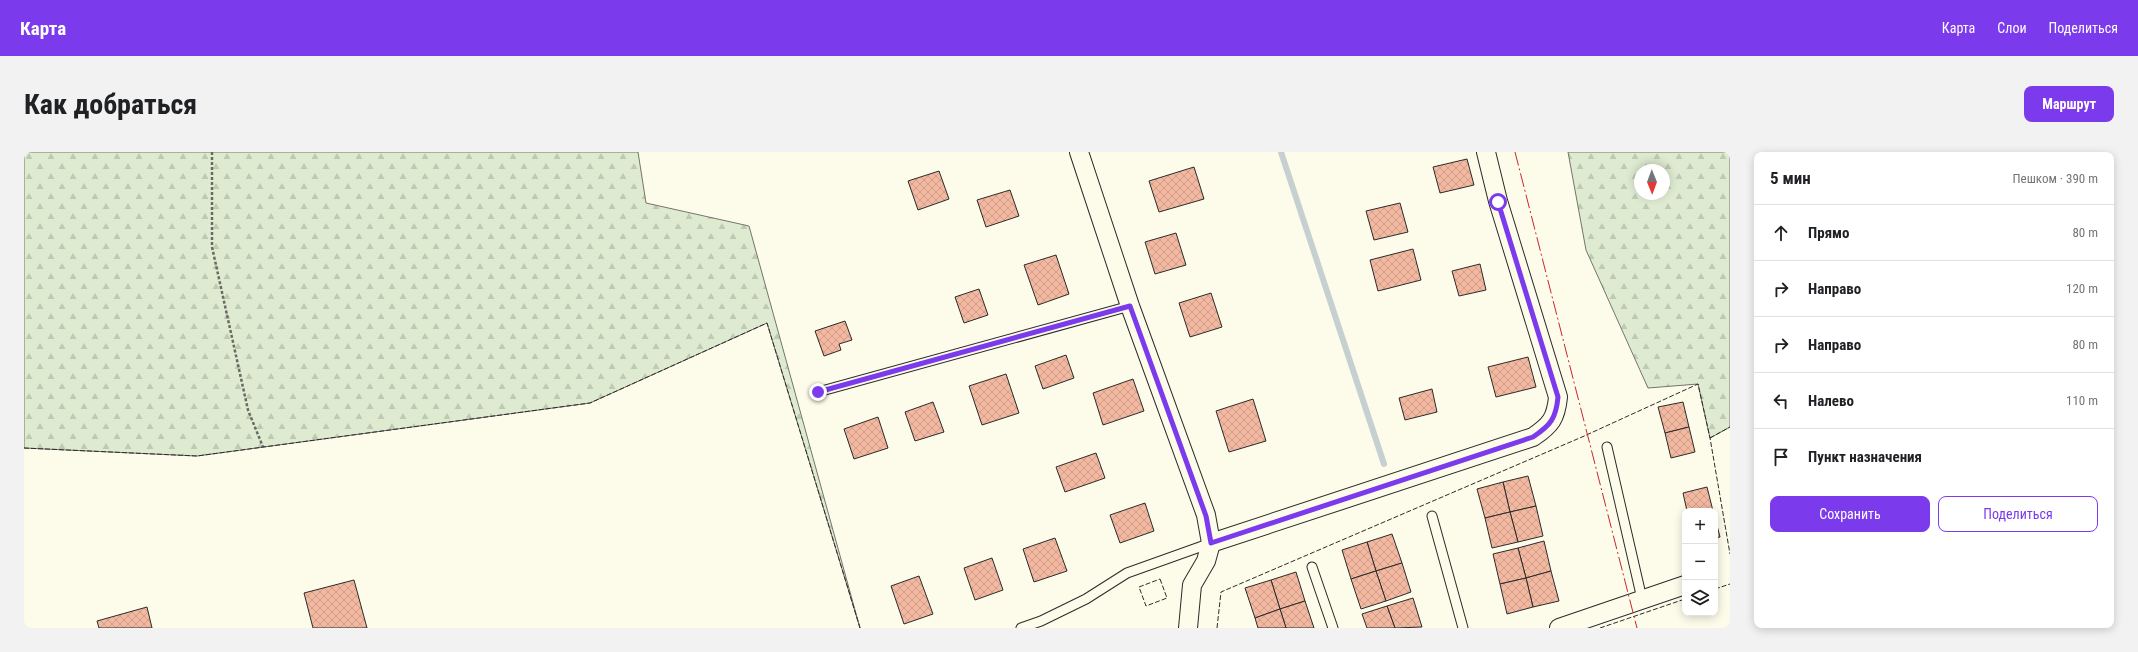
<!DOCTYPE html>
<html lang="ru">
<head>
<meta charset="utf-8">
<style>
  :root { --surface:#fff; --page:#f2f2f2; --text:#202124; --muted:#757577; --line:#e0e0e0; --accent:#7c3aed }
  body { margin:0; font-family:"Roboto Condensed",sans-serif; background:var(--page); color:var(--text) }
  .controls { position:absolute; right:12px; bottom:12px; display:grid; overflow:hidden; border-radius:8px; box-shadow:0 2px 10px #0003 }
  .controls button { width:36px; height:36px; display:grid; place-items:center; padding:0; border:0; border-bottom:1px solid var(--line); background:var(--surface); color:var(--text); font:20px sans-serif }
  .compass { position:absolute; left:1610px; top:12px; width:36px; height:36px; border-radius:50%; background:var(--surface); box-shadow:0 2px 10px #0003; rotate:179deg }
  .stop { position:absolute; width:12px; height:12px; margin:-9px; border:3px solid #7c3aed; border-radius:50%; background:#fff }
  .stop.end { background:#7c3aed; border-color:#fff; box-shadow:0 1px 4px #0008 }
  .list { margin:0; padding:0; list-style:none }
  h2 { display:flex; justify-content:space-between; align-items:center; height:52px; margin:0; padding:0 16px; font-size:17px }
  h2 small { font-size:13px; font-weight:400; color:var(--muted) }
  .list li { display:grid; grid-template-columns:26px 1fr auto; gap:12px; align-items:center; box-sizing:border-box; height:56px; padding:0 16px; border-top:1px solid var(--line) }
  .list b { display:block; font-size:15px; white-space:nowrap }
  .list em { font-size:13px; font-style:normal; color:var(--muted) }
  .actions { display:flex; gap:8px; padding:12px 16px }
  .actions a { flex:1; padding:9px 0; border:1px solid var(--accent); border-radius:8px; text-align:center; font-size:14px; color:var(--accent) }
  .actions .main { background:var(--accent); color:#fff }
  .icon { flex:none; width:22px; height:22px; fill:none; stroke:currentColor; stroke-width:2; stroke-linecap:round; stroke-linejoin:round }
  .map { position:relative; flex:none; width:1706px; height:476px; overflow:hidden; border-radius:8px }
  header { display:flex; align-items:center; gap:24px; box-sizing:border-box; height:56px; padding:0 20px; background:var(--accent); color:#fff }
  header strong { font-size:19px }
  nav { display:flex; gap:22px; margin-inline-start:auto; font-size:14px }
  .intro { display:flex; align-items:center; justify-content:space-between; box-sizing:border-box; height:96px; padding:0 24px }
  h1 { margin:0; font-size:28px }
  .button { padding:10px 18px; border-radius:8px; background:var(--accent); color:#fff; font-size:14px; font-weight:700 }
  main { display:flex; gap:24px; padding:0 24px }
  aside { flex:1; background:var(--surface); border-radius:8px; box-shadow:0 2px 10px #0003 }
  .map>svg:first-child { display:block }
</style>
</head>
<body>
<header>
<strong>Карта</strong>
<nav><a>Карта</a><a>Слои</a><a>Поделиться</a></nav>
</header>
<div class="intro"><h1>Как добраться</h1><a class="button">Маршрут</a></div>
<main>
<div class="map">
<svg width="1706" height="476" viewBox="0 0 1706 476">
  <defs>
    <pattern id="forest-firs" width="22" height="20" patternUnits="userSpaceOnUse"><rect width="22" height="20" fill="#deebd1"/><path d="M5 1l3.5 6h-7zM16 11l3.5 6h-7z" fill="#bfcab4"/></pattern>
    <pattern id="building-cross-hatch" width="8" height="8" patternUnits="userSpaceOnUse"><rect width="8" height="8" fill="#f2b8a0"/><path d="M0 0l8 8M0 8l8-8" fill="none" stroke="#d09e8a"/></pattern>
  </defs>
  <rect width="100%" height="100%" fill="#fdfbea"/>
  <g fill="url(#forest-firs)" stroke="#74746e" fill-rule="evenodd">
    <polygon points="0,0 614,0 622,51 725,74 836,476 743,171 566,251 173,304 0,296"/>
    <path d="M1544,0H1706V275L1686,286L1674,232L1624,236L1562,98ZM1616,18H1640V42H1616Z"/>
  </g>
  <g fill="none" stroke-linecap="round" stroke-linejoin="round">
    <polyline stroke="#c7d0d0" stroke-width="6" points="1257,0 1360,312"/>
  </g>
  <g fill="url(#building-cross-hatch)" stroke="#2b2b2b">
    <polygon points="1443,7 1450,33 1416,41 1409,15"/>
    <polygon points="1170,15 1180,47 1135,60 1125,29"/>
    <polygon points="915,19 925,47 894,58 884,29"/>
    <polygon points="986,38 995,64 962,75 953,48"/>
    <polygon points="1376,51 1384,80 1350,88 1342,59"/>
    <polygon points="1152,81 1162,113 1131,122 1121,90"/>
    <polygon points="1389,97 1397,128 1354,139 1346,108"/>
    <polygon points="1032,103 1045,142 1014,153 1000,113"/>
    <polygon points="1456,112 1462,138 1435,144 1428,119"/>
    <polygon points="955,137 964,163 940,171 931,145"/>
    <polygon points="1187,141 1198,175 1166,185 1155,151"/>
    <polygon points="821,169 828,188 815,192 817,198 800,204 791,179"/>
    <polygon points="1042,203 1050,226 1019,237 1011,214"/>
    <polygon points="1504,205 1512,235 1472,245 1464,215"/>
    <polygon points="982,222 995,261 958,273 945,234"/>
    <polygon points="1109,227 1120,259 1079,273 1069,241"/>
    <polygon points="1408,237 1413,260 1381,268 1375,246"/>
    <polygon points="1229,247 1242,289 1205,300 1192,259"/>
    <polygon points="909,250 920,280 891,289 881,260"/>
    <polygon points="1659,250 1665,275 1641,281 1634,255"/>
    <polygon points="854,265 864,296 830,307 820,277"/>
    <polygon points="1665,275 1671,300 1647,306 1641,281"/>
    <polygon points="1072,301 1081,326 1041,340 1032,315"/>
    <polygon points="1504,324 1512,354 1486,360 1479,330"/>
    <polygon points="1479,330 1486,360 1461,366 1453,337"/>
    <polygon points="1683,335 1689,359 1663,359 1659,341"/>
    <polygon points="1121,351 1130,379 1096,391 1086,363"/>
    <polygon points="1512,354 1519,384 1494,390 1486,360"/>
    <polygon points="1486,360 1494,390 1468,396 1461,366"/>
    <polygon points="1691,366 1696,385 1691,386"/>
    <polygon points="1368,382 1378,411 1352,419 1343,390"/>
    <polygon points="1031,386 1043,419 1010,430 999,397"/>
    <polygon points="1520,389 1527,419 1502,426 1494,396"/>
    <polygon points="1343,390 1352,419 1327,427 1318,398"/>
    <polygon points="1494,396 1502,426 1476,432 1469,402"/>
    <polygon points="968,406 979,438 951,448 940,416"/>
    <polygon points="1378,411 1387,440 1362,449 1352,419"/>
    <polygon points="1352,419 1362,449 1337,457 1327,427"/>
    <polygon points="1527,419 1535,449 1509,455 1502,426"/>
    <polygon points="1272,420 1281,449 1256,457 1247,428"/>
    <polygon points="895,424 909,462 880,472 867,434"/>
    <polygon points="1502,426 1509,455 1483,462 1476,432"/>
    <polygon points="330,428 343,476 289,476 280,441"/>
    <polygon points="1247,428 1256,457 1231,466 1221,436"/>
    <polygon points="1389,446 1398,475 1371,476 1363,454"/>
    <polygon points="1281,449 1290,476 1262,476 1256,457"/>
    <polygon points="1363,454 1371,476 1343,476 1338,462"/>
    <polygon points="123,455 128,476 75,476 73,469"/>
    <polygon points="1256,457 1262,476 1234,476 1231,466"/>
  </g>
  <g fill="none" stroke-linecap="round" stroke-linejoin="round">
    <defs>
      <g id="service">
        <polyline points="794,240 1106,154"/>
        <polyline points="1583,295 1618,447"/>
        <polyline points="1408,364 1439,476"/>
        <polyline points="1288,415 1309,476"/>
        <polyline points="997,476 1017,469 1062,447 1103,421 1187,391"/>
      </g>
      <g id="minor">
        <polyline points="1055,0 1106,154 1182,363 1187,391 1182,409 1168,433 1164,476"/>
        <path d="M1187,391L1509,285C1527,273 1532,266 1534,245L1474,49L1462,0"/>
        <polyline points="1535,476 1661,433"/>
      </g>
    </defs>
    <use href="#service" stroke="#2b2b2b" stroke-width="11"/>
    <use href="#minor" stroke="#2b2b2b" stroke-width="20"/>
    <polyline stroke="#6a6964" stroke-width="2.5" stroke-dasharray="3 2" stroke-linecap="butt" points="188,0 188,95 224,258 239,295"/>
    <use href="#service" stroke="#fdfbea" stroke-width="9"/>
    <use href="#minor" stroke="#fdfbea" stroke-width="18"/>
    <g stroke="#2b2b2b" stroke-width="1" stroke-dasharray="5 2" stroke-linecap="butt">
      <polyline points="1686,286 1706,275"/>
      <polyline points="0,296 173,304 566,251 743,171 836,476"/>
      <polygon points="1136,427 1143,446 1122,454 1115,435"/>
      <polyline points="1691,437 1706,432"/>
      <polyline points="1193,476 1197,440 1558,285 1674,232 1686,286 1706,402"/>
      <polyline points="1576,476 1661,447"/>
    </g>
    <polyline stroke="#c62828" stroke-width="1" stroke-dasharray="14 3 2 3" stroke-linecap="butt" points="1491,0 1613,476"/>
  </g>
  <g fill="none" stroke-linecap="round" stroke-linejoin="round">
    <path stroke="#7c3aed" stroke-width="5" d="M794,240L1106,154L1182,364L1187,391L1509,285C1527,273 1532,266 1534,245L1474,50"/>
  </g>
</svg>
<div class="controls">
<button>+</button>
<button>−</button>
<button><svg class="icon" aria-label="layers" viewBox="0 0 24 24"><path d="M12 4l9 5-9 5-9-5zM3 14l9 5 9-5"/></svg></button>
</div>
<svg class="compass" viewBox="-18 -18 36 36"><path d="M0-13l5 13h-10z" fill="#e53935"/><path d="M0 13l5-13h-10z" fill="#757577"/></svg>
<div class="stop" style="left:1474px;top:50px"></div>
<div class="stop end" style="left:794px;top:240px"></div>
</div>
<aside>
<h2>5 мин<small>Пешком · 390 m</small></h2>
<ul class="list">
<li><svg class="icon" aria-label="ahead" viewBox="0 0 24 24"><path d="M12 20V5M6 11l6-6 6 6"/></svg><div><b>Прямо</b></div><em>80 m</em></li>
<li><svg class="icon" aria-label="right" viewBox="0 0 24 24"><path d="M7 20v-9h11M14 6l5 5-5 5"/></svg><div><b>Направо</b></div><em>120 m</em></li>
<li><svg class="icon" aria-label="right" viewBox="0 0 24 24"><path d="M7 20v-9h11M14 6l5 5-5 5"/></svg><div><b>Направо</b></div><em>80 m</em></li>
<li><svg class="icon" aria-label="left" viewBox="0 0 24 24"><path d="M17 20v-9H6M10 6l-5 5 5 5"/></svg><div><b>Налево</b></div><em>110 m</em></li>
<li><svg class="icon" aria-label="arrive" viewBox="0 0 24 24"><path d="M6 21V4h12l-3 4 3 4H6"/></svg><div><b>Пункт назначения</b></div></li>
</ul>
<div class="actions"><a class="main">Сохранить</a><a>Поделиться</a></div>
</aside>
</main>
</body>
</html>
